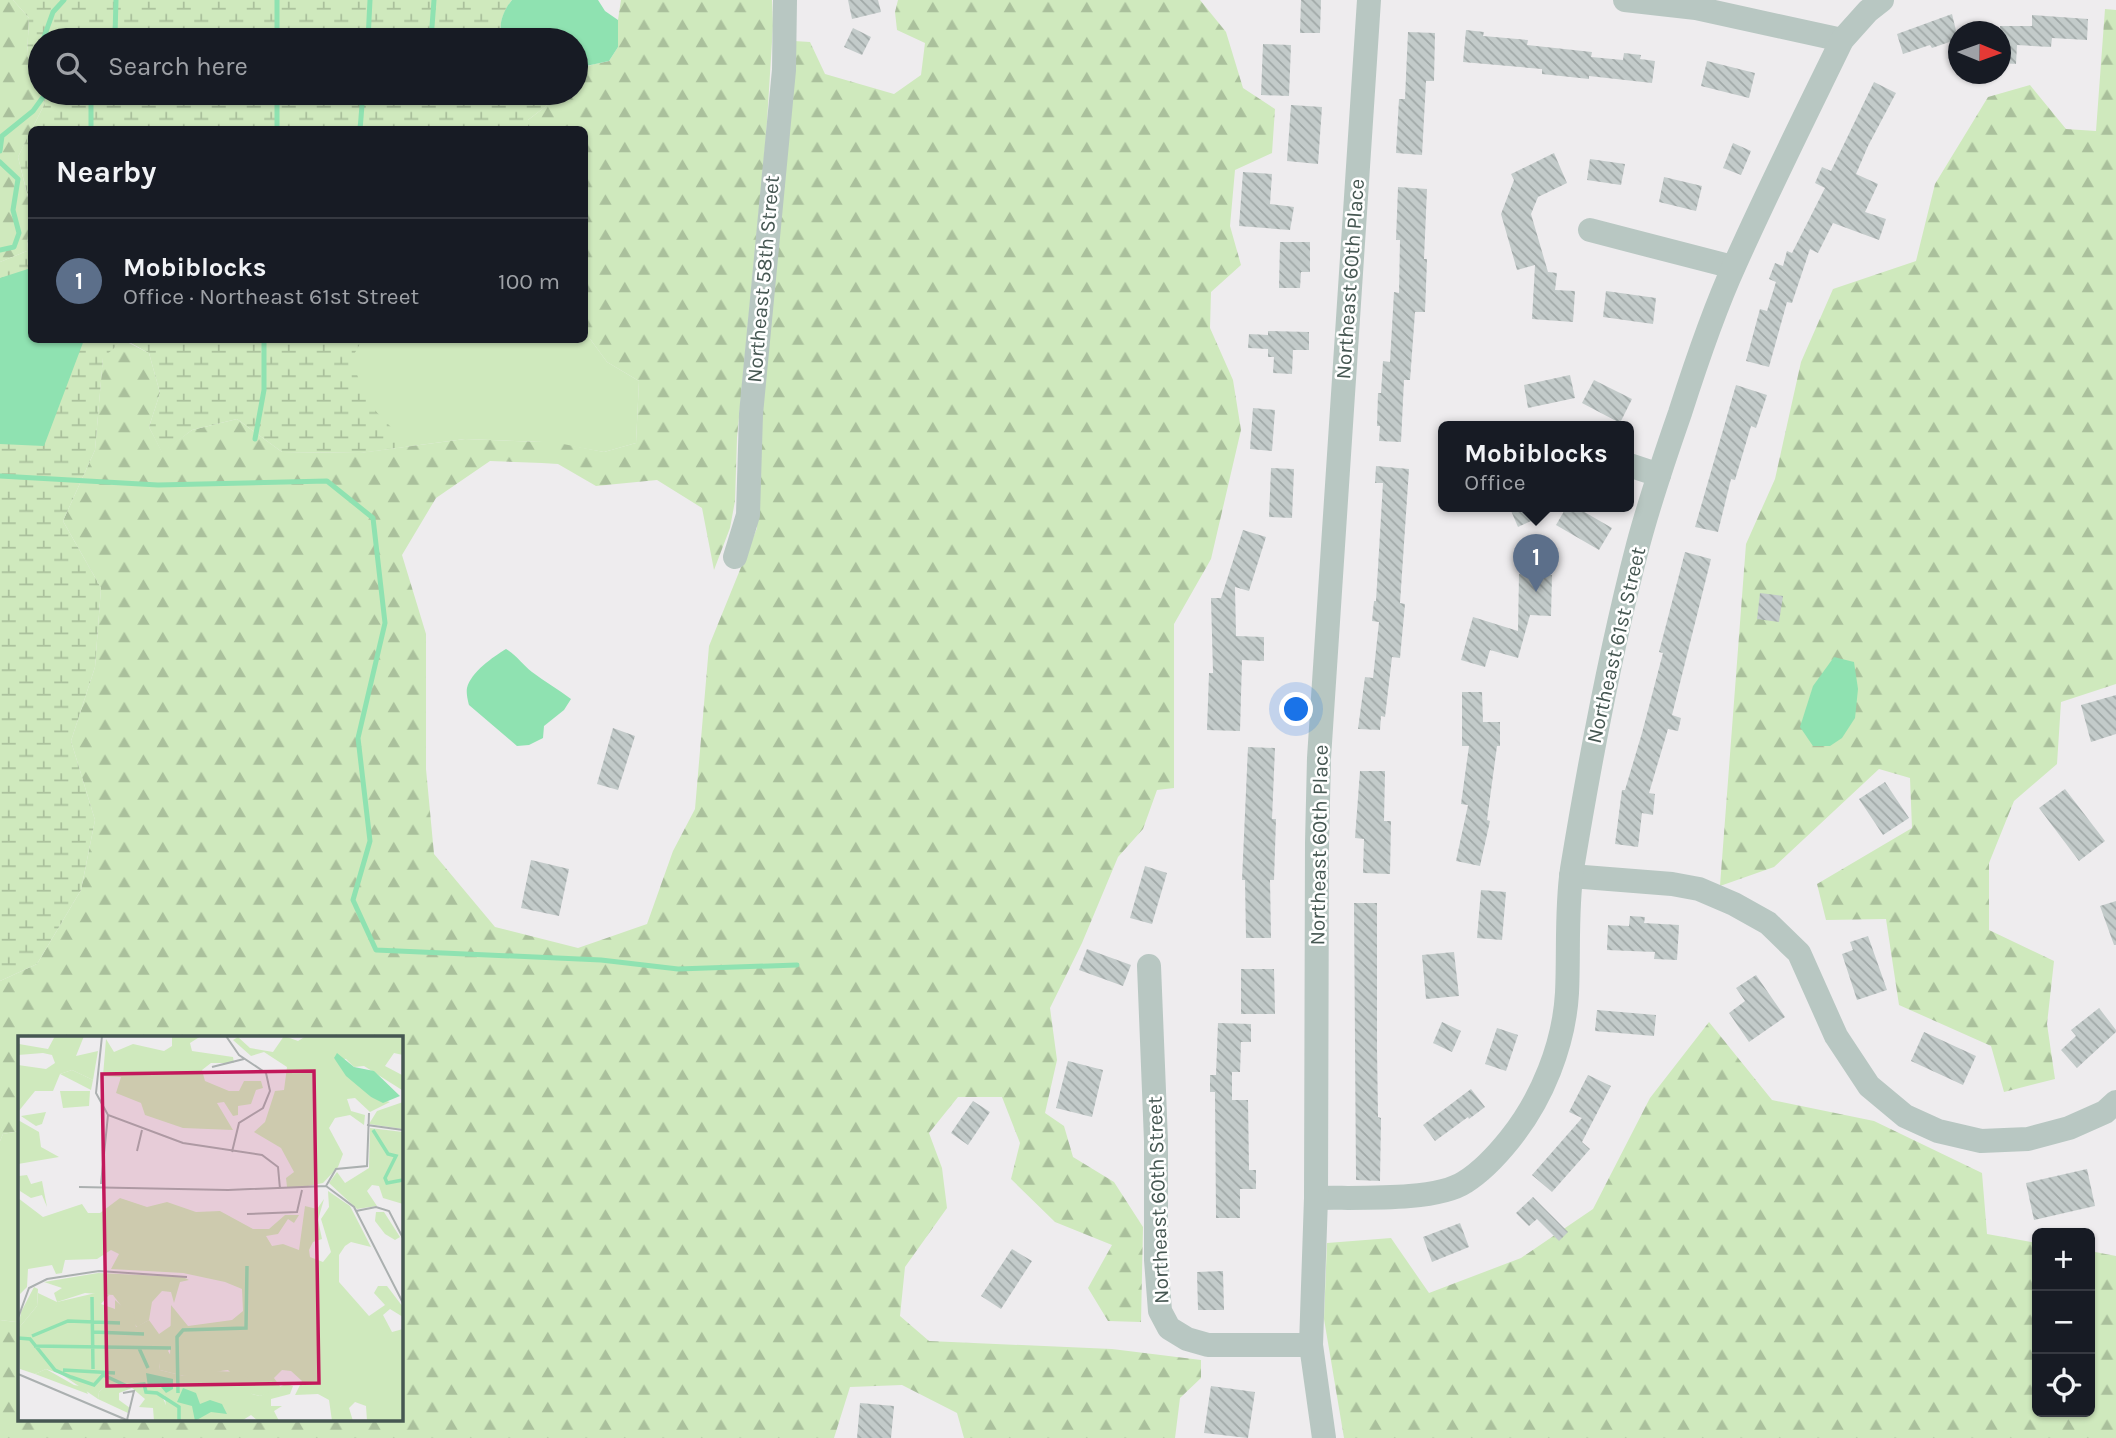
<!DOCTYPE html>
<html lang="en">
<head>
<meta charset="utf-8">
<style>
  :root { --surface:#171b24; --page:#242831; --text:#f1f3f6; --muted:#9ea1a6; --line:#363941; --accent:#2bcaa4 }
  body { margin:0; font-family:Karla,sans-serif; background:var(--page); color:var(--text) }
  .controls { position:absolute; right:21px; bottom:21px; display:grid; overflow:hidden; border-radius:10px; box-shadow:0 2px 5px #0004 }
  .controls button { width:63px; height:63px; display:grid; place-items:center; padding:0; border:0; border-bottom:2px solid var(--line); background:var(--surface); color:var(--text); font:35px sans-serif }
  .compass { position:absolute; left:1948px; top:21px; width:63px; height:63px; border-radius:50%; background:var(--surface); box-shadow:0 2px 5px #0004; rotate:91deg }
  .you { position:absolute; left:1297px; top:710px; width:24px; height:24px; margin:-18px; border:5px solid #fff; border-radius:50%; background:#1a73e8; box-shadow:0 0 0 10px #1a73e833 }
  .badge { display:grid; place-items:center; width:46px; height:46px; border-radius:50%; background:var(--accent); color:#fff; font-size:23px; font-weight:700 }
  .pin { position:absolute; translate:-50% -58px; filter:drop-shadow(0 2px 4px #0008) }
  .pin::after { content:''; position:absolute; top:37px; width:24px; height:21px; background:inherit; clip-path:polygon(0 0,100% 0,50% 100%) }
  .popup { position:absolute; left:1438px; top:421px; width:196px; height:91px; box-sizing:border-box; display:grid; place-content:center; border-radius:10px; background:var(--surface); filter:drop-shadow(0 2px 5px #0005); font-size:23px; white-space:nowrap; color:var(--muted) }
  .popup b { font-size:26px; color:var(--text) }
  .popup::after { content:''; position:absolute; left:50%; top:100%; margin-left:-14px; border:14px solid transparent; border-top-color:var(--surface) }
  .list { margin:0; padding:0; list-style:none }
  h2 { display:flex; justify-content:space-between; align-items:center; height:91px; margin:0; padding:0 28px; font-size:30px }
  h2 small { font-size:23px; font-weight:400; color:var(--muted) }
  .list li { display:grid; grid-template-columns:46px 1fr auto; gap:21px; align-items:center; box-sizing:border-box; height:126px; padding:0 28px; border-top:2px solid var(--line) }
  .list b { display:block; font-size:26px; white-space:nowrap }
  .list p { margin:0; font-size:23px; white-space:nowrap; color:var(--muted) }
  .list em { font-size:23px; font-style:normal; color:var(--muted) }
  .icon { flex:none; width:38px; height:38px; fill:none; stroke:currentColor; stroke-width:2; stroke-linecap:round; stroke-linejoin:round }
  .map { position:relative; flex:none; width:2116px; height:1438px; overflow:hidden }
  .search { position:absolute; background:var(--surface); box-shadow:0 2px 5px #0004; left:28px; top:28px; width:560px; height:77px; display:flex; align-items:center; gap:18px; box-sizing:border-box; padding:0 24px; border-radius:38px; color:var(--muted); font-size:26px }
  .panel { position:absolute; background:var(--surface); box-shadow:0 2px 5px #0004; left:28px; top:126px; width:560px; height:217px; border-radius:10px }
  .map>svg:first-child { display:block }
</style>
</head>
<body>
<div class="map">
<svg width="2116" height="1438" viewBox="0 0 2116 1438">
  <defs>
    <pattern id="forest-firs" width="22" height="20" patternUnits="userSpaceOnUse" patternTransform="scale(1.75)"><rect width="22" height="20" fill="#cfe9bd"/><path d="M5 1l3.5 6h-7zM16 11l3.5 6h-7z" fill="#aac09c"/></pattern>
    <pattern id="wetland-marsh" width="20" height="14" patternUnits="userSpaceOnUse" patternTransform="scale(1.75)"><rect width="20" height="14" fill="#cfe9bd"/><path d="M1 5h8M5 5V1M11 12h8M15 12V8" fill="none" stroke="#aac09c"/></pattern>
    <pattern id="building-back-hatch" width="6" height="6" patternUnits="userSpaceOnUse" patternTransform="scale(1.75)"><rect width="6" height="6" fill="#c3cbca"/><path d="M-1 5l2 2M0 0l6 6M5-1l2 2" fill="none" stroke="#a0a8a7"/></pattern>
  </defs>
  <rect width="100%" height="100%" fill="#eeecee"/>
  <g fill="#cfe9bd">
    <polygon points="585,332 607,362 639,381 636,443 604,452 559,444 558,464 542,463 542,442 465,439 359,453 149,353 126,340 584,340"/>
    <polygon points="19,1131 19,1318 16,1322 0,1320 0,1141 3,1134"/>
  </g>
  <g fill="url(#forest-firs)">
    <polygon points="0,0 13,0 29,18 27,55 45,103 18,157 30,206 27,251 0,262"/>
    <path d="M621,0H772L773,26L766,137L737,438L735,501L730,528L714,570L702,508L657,480L596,486L558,464V443L604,452L636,443L639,381L607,362L585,332L584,130L528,129V120L563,93H576C576,66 585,66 609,61L618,47V20Z"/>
    <polygon points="898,0 1200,0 1226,32 1243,88 1275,109 1272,153 1235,170 1230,226 1241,265 1211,292 1210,328 1233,380 1241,430 1211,559 1174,624 1174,788 1157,790 1143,829 1118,857 1082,943 1050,1008 1057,1060 1045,1113 1064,1126 1073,1157 1114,1182 1143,1227 1141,1322 1108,1321 1088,1288 1112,1245 1055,1222 1011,1179 1020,1143 1002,1097 958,1097 929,1133 942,1168 947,1208 905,1267 900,1316 929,1341 1112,1349 1201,1360 1201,1378 1180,1398 1175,1438 964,1438 957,1413 902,1385 850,1387 834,1438 0,1438 0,1320 16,1322 19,1318 19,1419 401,1419 401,1037 19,1037 19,1131 3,1134 0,1141 0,981 37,964 81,890 95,820 71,741 95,667 101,588 63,521 95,450 103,357 123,340 149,353 160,393 149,427 162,452 192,430 237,419 282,452 359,453 465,439 542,442 542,463 490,461 436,498 402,555 426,634 426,769 434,854 495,927 578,948 647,924 673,851 695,809 709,646 757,528 756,460 794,41 810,42 825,74 894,94 921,75 925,43 897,30 895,12"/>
    <polygon points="2105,9 2116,10 2116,684 2061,702 2057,764 2014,801 1989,863 1989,930 2054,961 2047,1024 2055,1079 2004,1092 1991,1046 1899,1005 1886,919 1826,920 1817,884 1912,828 1910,778 1879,769 1774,867 1720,886 1746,544 1775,479 1801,362 1833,289 1916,261 1935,184 1988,97 2030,85 2066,129 2096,131"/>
    <polygon points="1709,1022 1772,1100 1874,1121 1982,1173 1987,1234 2037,1243 2037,1412 2090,1412 2090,1251 2116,1256 2116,1438 1344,1438 1324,1319 1327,1243 1391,1238 1429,1293 1521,1258 1593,1209 1650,1098"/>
  </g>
  <g fill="url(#wetland-marsh)">
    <path d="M13,0H512C503,12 497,26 503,40H40V89L27,55L29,18Z"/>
    <polygon points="42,93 563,93 528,120 528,130 32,129 45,103"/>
    <polygon points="31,130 32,340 123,340 103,358 95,450 63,521 101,588 95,667 71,741 95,820 81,890 37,964 0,981 0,262 27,251 30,205 18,157"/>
    <polygon points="126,340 362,340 351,360 369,404 409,446 359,453 282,452 237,419 192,430 162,453 149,427 160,393 149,353"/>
  </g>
  <g fill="#8fe2b1">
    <path d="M512,0H598L605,11L618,20V47L609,61L586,66L576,65V40H503C497,26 503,11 512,0Z"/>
    <polygon points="31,268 32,340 84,340 44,446 0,444 0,278"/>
    <path d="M506,649C517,656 523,665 532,672C545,682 558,689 571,699L564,710L544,726L543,738L529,745L517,746L469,705C468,701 466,693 467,688C471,672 493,657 506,649Z"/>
    <polygon points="1834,657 1854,662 1858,689 1855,718 1842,738 1830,746 1813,746 1800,727 1813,686"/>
  </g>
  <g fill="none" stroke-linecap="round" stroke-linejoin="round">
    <g stroke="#8fe2b1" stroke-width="5">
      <polyline points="43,40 53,12 64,0"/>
      <polyline points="107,40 115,35 116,0"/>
      <polyline points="277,40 277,0"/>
      <polyline points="368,40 370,0"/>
      <polyline points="431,40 434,0"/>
      <polyline points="427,96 428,93"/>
      <polyline points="91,130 91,93"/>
      <polyline points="277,130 277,93"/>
      <polyline points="360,130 363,93"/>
      <polyline points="0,151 2,136 33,111 46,93"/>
      <polyline points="0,162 18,179 13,210 19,233 14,247 0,250"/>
      <polyline points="255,439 264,390 264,340"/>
      <polyline points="0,476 158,485 327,481 373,518 385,623 358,738 370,841 353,900 376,950 601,960 678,969 797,965"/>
    </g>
  </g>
  <g fill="url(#building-back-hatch)">
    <polygon points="848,0 878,0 881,12 852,19"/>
    <polygon points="1301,0 1321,0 1320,33 1300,33"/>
    <polygon points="1952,14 1958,39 1932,48 1930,45 1903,54 1897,34"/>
    <polygon points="2032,15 2088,19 2087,40 2052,38 2051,47 2017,45 2016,64 2000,63 2000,26 2032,26"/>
    <polygon points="853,28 871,37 862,55 844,47"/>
    <polygon points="1466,30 1484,32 1483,36 1528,40 1527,45 1592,52 1591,57 1623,60 1624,53 1641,55 1640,59 1655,61 1652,83 1589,76 1589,79 1542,74 1542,69 1463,62"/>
    <polygon points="1408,32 1435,33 1434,81 1426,81 1422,155 1396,153 1399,99 1405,99"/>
    <polygon points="1263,44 1291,45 1289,96 1261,95"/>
    <polygon points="1707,61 1755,73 1749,98 1701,86"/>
    <polygon points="1874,82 1896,93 1868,146 1856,174 1878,184 1865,212 1886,219 1879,240 1833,223 1818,253 1810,249 1792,303 1787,302 1769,367 1746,361 1760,309 1767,311 1776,282 1769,279 1775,263 1783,266 1787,251 1792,253 1825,188 1815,183 1822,167 1831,171"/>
    <polygon points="1291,105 1322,107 1318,164 1287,161"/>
    <polygon points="1733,143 1751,151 1741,175 1723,168"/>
    <polygon points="1554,153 1567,183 1538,197 1531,214 1548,272 1557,273 1555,290 1575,291 1573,322 1532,319 1535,265 1517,270 1501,214 1514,180 1511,174"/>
    <polygon points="1590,159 1625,164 1621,185 1587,180"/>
    <polygon points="1243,172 1272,174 1270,204 1294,207 1290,230 1239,226"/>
    <polygon points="1664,177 1702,186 1696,211 1659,202"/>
    <polygon points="1398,187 1427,189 1424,259 1427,259 1425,312 1415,312 1410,380 1404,380 1401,442 1379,441 1380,426 1377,426 1378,393 1381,393 1383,361 1390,362 1394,292 1399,293 1400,240 1396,240"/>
    <polygon points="1280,242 1310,242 1310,272 1301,272 1300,288 1279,288"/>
    <polygon points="1606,291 1656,298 1653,324 1603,317"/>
    <polygon points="1268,331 1309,332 1309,350 1293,350 1292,374 1273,373 1274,357 1268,357 1268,349 1248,348 1249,334 1268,335"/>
    <polygon points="1570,375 1575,398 1528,408 1524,385"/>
    <polygon points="1594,380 1632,399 1620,423 1582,403"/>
    <polygon points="1736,385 1767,395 1756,428 1751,426 1735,480 1731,479 1718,532 1695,527"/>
    <polygon points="1253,408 1275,410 1272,451 1250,449"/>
    <polygon points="1376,466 1409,469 1400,603 1405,604 1400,658 1392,657 1385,717 1381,716 1380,730 1358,729 1365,677 1373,678 1379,622 1372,621 1374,601 1376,601 1383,483 1375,483"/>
    <polygon points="1271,468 1294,469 1292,518 1269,517"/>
    <polygon points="1509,506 1564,506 1518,527"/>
    <polygon points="1567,506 1574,506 1612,528 1599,550 1556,525"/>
    <polygon points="1243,530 1266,537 1249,591 1235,587 1236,636 1264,637 1264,661 1242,660 1240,731 1207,730 1209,673 1213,673 1211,598 1221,598"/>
    <polygon points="1685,552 1711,559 1672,715 1681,718 1678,731 1668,729 1649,793 1655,794 1653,815 1642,813 1638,847 1615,844 1622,790 1625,790 1642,733 1663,653 1659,652"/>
    <polygon points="1519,574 1552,575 1551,616 1530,615 1518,658 1490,650 1485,667 1461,660 1473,617 1518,631"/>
    <polygon points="1760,593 1783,596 1779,622 1757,619"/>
    <polygon points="1462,692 1482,692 1483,722 1500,722 1500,746 1497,746 1487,820 1490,821 1480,866 1456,861 1468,805 1461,804 1469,746 1462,746"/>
    <polygon points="2116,695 2116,734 2091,742 2081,705"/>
    <polygon points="613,728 635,736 618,790 597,784"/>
    <polygon points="1248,747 1275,748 1272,819 1276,819 1274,880 1270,880 1271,938 1246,938 1245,880 1242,880"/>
    <polygon points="1360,771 1385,771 1384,821 1391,821 1390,874 1363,873 1364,839 1355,838"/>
    <polygon points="1885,782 1909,818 1883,835 1859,799"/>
    <polygon points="2065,789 2105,841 2079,861 2039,808"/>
    <polygon points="531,860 569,869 559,916 521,908"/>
    <polygon points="1145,866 1167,873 1152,924 1130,918"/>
    <polygon points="1481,890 1506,892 1502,940 1477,938"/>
    <polygon points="2116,901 2116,945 2114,945 2100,906"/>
    <polygon points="1354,903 1377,903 1377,1050 1378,1117 1381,1118 1380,1181 1356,1180"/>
    <polygon points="1630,916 1645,917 1644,923 1679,925 1677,960 1654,959 1655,952 1607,950 1608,925 1629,926"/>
    <polygon points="1868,936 1887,990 1857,1000 1842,954 1853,950 1850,942"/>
    <polygon points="1087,949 1131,965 1123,986 1079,970"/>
    <polygon points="1454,952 1459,996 1426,999 1422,955"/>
    <polygon points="1241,969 1274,969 1275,1014 1241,1014"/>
    <polygon points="1756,975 1785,1017 1749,1042 1729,1013 1745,1001 1736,988"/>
    <polygon points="2099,1008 2116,1030 2116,1032 2077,1068 2061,1050 2076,1036 2071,1030"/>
    <polygon points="1597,1010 1656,1015 1654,1036 1595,1031"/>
    <polygon points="1442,1022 1461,1031 1452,1052 1433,1043"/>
    <polygon points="1218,1023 1251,1024 1251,1042 1241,1042 1240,1072 1232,1072 1232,1100 1248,1100 1249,1170 1256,1170 1256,1189 1240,1189 1240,1218 1216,1218 1215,1092 1210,1092 1210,1075 1216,1075"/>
    <polygon points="1497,1028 1518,1035 1506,1071 1485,1064"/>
    <polygon points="1924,1032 1976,1056 1963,1085 1911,1061"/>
    <polygon points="1068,1061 1103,1070 1092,1117 1056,1108"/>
    <polygon points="1588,1075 1611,1086 1582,1142 1590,1149 1552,1192 1532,1175 1582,1118 1569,1112"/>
    <polygon points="1471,1089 1485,1107 1469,1119 1468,1117 1435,1141 1423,1125"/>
    <polygon points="973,1101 990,1112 968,1145 951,1133"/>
    <polygon points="2087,1169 2095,1206 2034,1220 2026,1183"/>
    <polygon points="1533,1197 1568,1232 1559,1241 1537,1219 1529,1226 1516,1213"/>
    <polygon points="1460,1223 1469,1247 1432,1262 1423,1237"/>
    <polygon points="1012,1249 1032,1261 1001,1309 981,1296"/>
    <polygon points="1223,1271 1224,1310 1198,1310 1197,1272"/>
    <polygon points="1211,1386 1255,1392 1248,1438 1204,1433"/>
    <polygon points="860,1403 894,1406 891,1438 857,1438"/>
  </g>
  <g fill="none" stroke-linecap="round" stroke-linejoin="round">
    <g stroke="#b8c7c2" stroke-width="24">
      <polyline points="1625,0 1696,8 1842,40"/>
      <polyline points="1590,230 1733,267"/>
      <polyline points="1629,465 1659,475"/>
      <polyline points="735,557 748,515 751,414 784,70 785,0"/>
      <polyline points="1571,876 1672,884 1699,889 1734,904 1768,923 1799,953 1836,1036 1869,1086 1905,1116 1938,1131 1981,1141 2028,1139 2069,1128 2105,1112 2116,1102"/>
      <polyline points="1149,966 1156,1141 1156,1260 1160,1311 1169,1328 1187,1339 1208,1345 1311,1345"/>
      <path d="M1316,1198C1354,1197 1435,1202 1465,1182C1481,1172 1498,1154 1510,1139C1542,1099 1564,1045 1567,993C1569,952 1566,910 1572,869C1590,760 1610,652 1638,545C1650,500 1665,456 1680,413C1696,363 1713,312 1735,264C1769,188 1806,114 1842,40L1868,11L1882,0"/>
      <polyline points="1324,1438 1311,1345 1316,1198 1317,843 1319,758 1369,0"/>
    </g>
  </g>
  <g text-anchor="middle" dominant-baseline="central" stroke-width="5" stroke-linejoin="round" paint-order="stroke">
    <g font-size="21" fill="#465752" stroke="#fff">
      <text transform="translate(763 279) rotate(-85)">Northeast 58th Street</text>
      <text transform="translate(1350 279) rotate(-86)">Northeast 60th Place</text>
      <text transform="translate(1616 645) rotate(-77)">Northeast 61st Street</text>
      <text transform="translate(1319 845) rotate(-89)">Northeast 60th Place</text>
      <text transform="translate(1158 1200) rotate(-92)">Northeast 60th Street</text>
    </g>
  </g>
  <g transform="translate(18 1036)">
    <rect width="385" height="385" fill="#eeecee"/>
    <path d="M54,34L75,44L73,54L42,38ZM42,55H72L71,70L45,72ZM28,76L24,88L18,90L3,80ZM9,139L13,148L24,145L29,171L24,159L13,162L2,155L1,140Z" fill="#cfe9bd"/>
    <path d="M37,0H66L58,20L80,15L75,44L54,34L42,38L35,55H17L0,76V29L28,33L37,27L34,19L25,17L0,19L1,8L30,13ZM154,0H183L172,7L174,15L215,21L216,27H193L184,34L187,45L211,55H221L226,45H243L245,52L238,54L233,68L220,70V79L215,80L206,66L199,67L215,94L165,92L127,79L123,67L98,57L103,41L85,40L88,3L96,16L115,8L146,15L154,10ZM266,0L280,5L288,0H385V19L376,17L367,30L384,39V54L346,30L336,31L328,23L316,22L353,61L372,66L352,76L337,62L329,63L333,75L347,79L346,89L332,79L317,82L311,92L325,118L320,131L305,147L280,152L269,151L268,142L276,136L263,112L236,96L247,86L257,55L266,54L269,31L246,16L233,20L215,4L220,1L232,12L255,16ZM385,66V93L351,88L359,75ZM0,84L21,96L23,111L41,121L0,128ZM352,92L385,96V168L365,162L361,150L354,149L349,155L359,170L339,173L311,147L319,136L327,147L351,132ZM310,155L332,170L353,211L333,206L327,210L321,219V246L351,280L367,269L356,257L360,250H369L385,271V281L372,273L365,279L374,296L385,293V385H349L348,370L337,366L331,372L335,385H314L311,364L300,358L277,359L284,345L273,335L264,334L256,342L264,353L242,360L234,358L210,334L166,340L142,334L141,327L152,321L153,269L170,290L214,284L225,275L224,253L207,246L165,237L93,233L101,218L93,214L79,223L47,224L44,237L38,238L34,229L10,233L9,251L2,258L0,162L25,181L64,168L70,177H82L102,162L129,171L149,166L178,176L202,175L235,193H251L267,179H281L276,187L270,183L260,198L248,200L254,210L265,208L281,214L287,170L299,173L306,163L300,184L304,203L295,206L291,214L292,221L305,226L313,216L303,183L311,171ZM358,176H366L382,201L377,204L367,198L357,185ZM80,237L165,241L171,244L162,246L156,267L153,256L144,255L134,266L131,284L119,291L95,259L67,257L39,266L36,257L44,252L26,246ZM16,251L20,253L19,270L0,293L3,276ZM28,333L56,349L67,351L70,358L17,338ZM104,343L126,346L142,355L150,374L149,385H136L135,372L121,371L127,363L114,352L101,357V364L112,372L110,377L80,363L81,356L92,346Z" fill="#cfe9bd"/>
    <path d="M82,256L91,259L83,268L97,273V264L106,272H115L118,291L131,284L141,298L154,289L155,308L150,315L156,325L141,327L142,334L166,340L176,334L220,336L231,342L234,358L242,360L268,348L275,350L272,358L253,363V370H264L256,375L261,385H240L233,379L225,384L149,385L147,360L129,353L126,346H92L81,356L80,363L43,338L28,333L17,338L2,333L0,293L19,270L20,257L39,266Z" fill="#cfe9bd"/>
    <path d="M319,17L336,31L356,35L382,60L365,67L353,61L328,40L316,22ZM128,337L155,343V353L148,357L143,351H130ZM165,352L178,357L182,368L192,364L204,368L209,378L193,376L177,385L174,370L159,366Z" fill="#8fe2b1"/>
    <path fill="none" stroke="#8fe2b1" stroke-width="3.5" d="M355,94L370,118L378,120L367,142L369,147L385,144M74,261L75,333M75,296L126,298M14,300L50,285L102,287M0,302L12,303L37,334L53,341L76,349L85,339L109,350L126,348L128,356L139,357L161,371V385M16,310L153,312M121,312L130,332M45,334L97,337M160,357L159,301L165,294L228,292L229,230"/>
    <path fill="none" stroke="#abb0b0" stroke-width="2" d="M84,0L78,57L90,79L165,107L244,119L260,131L262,153M208,0L221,19L248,37L252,55L245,72L221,87L214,116M194,31L226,23M349,89L385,94M119,115L124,94M83,148L90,79M308,150L336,171L385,267M308,150L318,133L349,130L351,77M61,151L210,154L308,150M338,175L358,171L371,175L385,202M229,178L279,176L284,154M0,282L11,252L29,243L81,235L169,241M0,338L111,385M0,342L1,385M105,357L116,355L109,384"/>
    <path fill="#c2185b" fill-opacity="0.15" stroke="#c2185b" stroke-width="3.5" d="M296,35L301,347L89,350L84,38Z"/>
    <rect width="385" height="385" fill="none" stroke="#465752" stroke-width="3.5"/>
  </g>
</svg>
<div class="controls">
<button>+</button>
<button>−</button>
<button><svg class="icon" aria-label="locate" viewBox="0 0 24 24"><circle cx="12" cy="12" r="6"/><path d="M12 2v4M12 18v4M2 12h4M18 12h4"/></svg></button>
</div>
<svg class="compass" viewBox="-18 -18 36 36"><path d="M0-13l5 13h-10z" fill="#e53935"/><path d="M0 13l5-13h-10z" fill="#9ea1a6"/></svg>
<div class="you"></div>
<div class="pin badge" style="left:1536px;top:592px;background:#5c6f8a">1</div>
<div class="popup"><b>Mobiblocks</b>Office</div>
<div class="search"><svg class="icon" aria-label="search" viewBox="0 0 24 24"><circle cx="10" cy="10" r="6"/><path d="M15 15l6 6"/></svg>Search here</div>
<section class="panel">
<h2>Nearby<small></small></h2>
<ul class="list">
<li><span class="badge" style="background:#5c6f8a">1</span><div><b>Mobiblocks</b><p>Office · Northeast 61st Street</p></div><em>100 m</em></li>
</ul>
</section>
</div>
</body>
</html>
